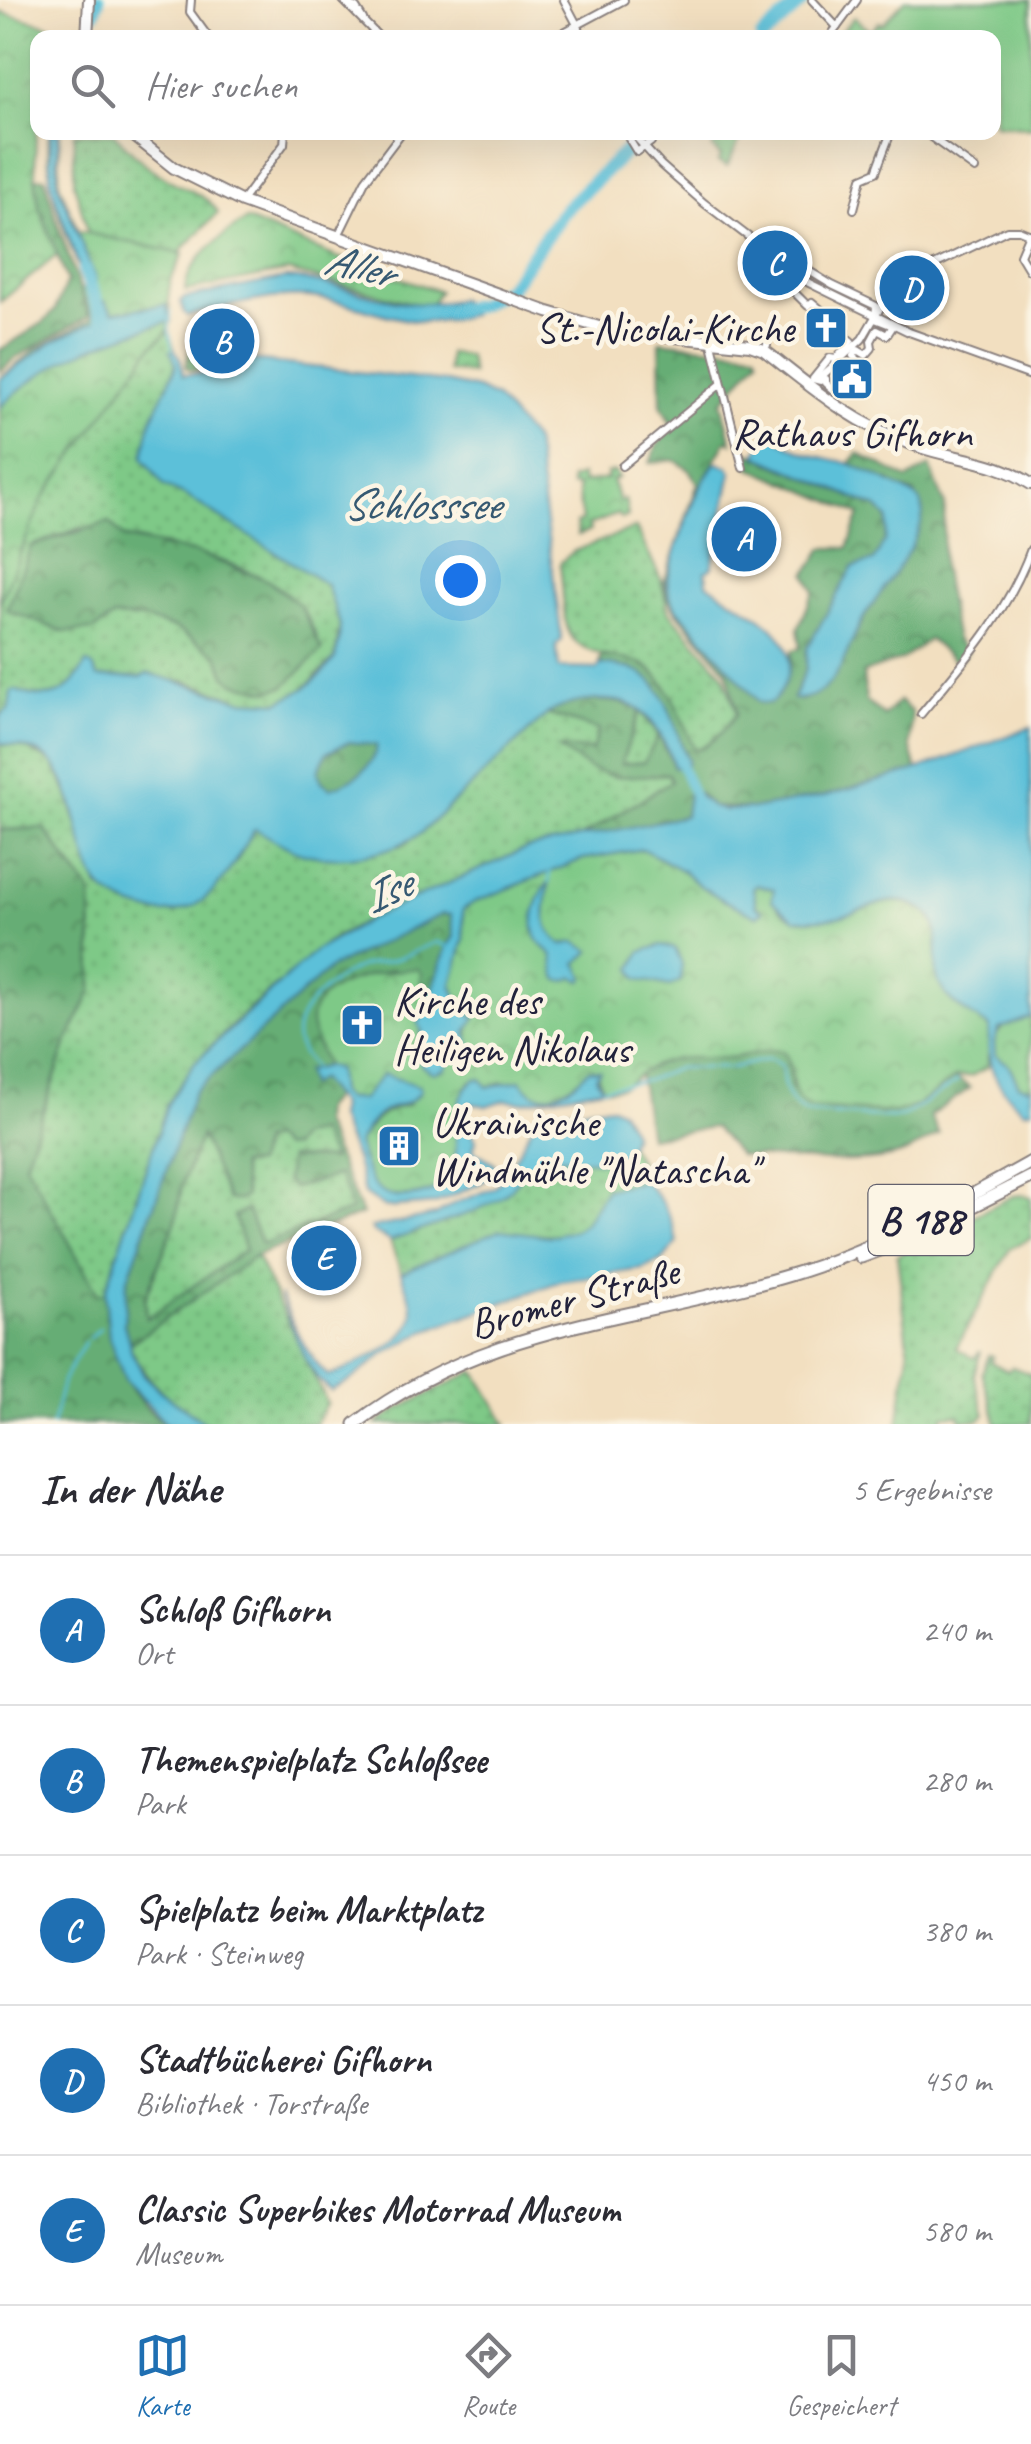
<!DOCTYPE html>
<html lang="de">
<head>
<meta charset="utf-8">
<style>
  :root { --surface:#fff; --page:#f7f7f7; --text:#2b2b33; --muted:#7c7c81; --line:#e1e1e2; --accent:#1f6fb2 }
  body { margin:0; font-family:Caveat,sans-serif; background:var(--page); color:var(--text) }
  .you { position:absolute; left:460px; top:580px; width:35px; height:35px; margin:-25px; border:8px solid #fff; border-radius:50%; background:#1a73e8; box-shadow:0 0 0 15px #1a73e833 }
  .badge { display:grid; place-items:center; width:65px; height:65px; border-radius:50%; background:var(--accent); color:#fff; font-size:32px; font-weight:700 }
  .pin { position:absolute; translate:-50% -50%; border:5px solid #fff; box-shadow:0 2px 10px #0006 }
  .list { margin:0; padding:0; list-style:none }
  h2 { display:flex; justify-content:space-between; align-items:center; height:130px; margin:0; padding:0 40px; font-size:42px }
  h2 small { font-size:32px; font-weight:400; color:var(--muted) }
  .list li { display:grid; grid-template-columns:65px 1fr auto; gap:30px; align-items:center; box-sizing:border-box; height:150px; padding:0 40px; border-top:2px solid var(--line) }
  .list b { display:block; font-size:38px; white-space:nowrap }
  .list p { margin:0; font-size:32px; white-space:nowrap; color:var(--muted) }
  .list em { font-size:32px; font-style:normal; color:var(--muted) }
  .icon { flex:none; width:55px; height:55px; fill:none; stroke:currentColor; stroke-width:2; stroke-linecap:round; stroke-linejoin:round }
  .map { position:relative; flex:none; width:1031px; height:1424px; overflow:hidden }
  .search { position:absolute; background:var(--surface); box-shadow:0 10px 40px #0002; left:30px; right:30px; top:30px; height:110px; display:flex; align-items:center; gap:25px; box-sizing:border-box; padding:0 35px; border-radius:20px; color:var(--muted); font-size:38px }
  .sheet { height:880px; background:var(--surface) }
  nav { display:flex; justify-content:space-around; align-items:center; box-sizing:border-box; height:140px; border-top:2px solid var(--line); background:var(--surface); font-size:28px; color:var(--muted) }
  nav a { display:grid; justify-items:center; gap:5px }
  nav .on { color:var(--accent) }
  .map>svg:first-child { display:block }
</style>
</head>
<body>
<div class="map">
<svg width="1031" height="1424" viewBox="0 0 1031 1424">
  <defs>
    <pattern id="grass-dots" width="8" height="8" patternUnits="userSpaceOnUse" patternTransform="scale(2.5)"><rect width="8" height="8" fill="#7ec987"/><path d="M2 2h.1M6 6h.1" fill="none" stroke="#6dac75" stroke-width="1.8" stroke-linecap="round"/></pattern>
    <pattern id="forest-crowns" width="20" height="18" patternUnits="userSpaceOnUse" patternTransform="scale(2.5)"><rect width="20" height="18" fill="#66ad74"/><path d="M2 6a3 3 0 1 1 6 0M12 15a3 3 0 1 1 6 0" fill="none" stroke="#548c60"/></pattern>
    <pattern id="park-crowns" width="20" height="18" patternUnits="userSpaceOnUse" patternTransform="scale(2.5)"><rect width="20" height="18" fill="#7ec987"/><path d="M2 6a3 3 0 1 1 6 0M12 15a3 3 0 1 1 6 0" fill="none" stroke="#6dac75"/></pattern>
  </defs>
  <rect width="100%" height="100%" fill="#fcf5e5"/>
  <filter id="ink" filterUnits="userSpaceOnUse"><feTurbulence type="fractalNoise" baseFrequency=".01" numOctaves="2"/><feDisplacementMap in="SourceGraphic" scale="20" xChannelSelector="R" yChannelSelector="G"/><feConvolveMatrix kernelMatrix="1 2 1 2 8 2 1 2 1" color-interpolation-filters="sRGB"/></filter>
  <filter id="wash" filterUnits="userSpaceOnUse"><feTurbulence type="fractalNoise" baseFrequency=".0048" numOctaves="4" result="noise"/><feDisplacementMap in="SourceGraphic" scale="40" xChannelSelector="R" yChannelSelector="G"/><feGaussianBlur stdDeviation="2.25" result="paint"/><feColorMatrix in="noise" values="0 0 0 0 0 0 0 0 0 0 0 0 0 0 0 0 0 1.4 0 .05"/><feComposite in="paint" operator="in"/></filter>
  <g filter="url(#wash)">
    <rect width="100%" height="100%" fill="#f2dfc0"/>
    <g fill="url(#grass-dots)" stroke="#507661" stroke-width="2.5" fill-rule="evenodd">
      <path d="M74,133H114C129,150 144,165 164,177C180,188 209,194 218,213L179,253L98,268L74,183Z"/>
      <path d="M165,323L175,350L171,351L176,364L170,380L164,486L185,495L327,585L340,625L335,658L304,689L279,702L241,700L185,681L98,677L86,664C69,695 50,704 16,690L9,708L0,716V407ZM80,528C143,543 253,555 298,604C307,613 312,627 317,638L285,686C261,692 247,686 225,674L218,655L175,628L144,619L114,617L31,546Z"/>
      <polygon points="191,344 238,352 240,365 190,370 186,367"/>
      <path d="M636,528L660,577L668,610L723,674L737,713C725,729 714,743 695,750L632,661C554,648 568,634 560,563L574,551Z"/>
      <polygon points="640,711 659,735 644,763 620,764"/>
      <path d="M547,714L599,730L592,750L560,749C602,780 619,777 669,774L671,781L577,839L528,848L379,914L332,939L251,1007L195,1062L167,1105L105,1293L98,1295L25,1163L67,1042L92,991L91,893L44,828L0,830V744L21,746L53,763L67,792L99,888L124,903L236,862L255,828L289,847L401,846L421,833Z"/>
      <polygon points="319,1131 333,1159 289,1159 294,1188 339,1174 352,1210 262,1245 247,1210 234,1216 245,1250 147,1319 145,1299 176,1220 182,1184 201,1133 228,1199 240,1200 245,1196 240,1164 250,1163 260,1152 262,1140 272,1139 280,1144"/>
      <path d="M630,1146L643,1169L640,1170L644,1181C608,1183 598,1221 571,1232C556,1238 541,1232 525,1235C481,1243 441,1254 401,1273L390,1241C419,1230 477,1213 500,1197C516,1187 522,1167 541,1161C572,1149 602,1174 630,1146Z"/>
      <polygon points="1023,1195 1031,1197 1031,1238 1010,1249 956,1348 974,1358 981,1351 974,1375 985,1415 979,1420 961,1421 960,1415 943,1416 942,1424 898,1424 909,1353 897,1255 1013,1196"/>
      <path d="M256,1256L327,1403L315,1424C281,1424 245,1424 212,1424C184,1421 137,1371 129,1344Z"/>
      <polygon points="989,1355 993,1356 991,1362 1008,1371 1012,1367 1031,1374 1031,1424 997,1424 982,1373"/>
      <polygon points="475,1371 507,1424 376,1424 395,1411"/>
    </g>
    <g fill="url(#forest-crowns)" stroke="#446858" stroke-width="2.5" fill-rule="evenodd">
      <polygon points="45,177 56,219 89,316 14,359 0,372 0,350 44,322 55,310 67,281 39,207 35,178"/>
      <path d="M660,341L756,352L759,358L722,402L732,443L727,440L699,488L667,586L676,607L759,702L790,668L792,650L801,648L798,629L814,591L806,574L823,548H848L860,514L749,467L747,452L878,508L888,519L885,541L874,561L853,567L807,648L806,668L793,698L801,700L816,694L835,675L865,616L912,544L922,517L915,494L877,479L849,464L858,453L908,479L930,466L945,505L942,565L952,621L956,639L967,652L957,663L929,639L903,659L863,673L866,701L884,716L899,701L912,712L910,745L917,770L825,796L752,809L712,807L698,792L688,794L685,816L577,839L671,782L669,774L615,777L590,769L558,748L592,750L599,730L547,714C572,698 615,695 640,711L621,764L644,762L659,735L674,767H684L688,760C662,705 672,674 600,664L601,656C613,658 628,658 640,663C670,677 683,722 695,750C715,743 725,729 737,713L727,671L675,610L667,598L664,582L698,483L688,469L674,460L650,463L657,445L673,428L661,405Z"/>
      <polygon points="109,522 124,538 197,553 267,580 300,605 322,650 285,686 268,691 235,683 225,675 218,655 175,628 144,619 114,617 94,630 64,632 7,610 31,546"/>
      <path d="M348,742L378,745C374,768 352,782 331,788L321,781L317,772L326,753Z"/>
      <path d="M44,828L91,893L92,991L67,1042L25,1163L98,1294L105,1293C109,1346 120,1391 166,1424H0V830Z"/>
      <path d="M442,914L451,915L454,937L447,946L432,993L421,981L392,969L332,989L311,1022L326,1066L319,1070L310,1084L318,1078L334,1096L323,1109L322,1123L362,1214L256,1256L129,1344L124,1324L127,1281L194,1092L329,968ZM318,1131L332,1159L289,1158L286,1180L293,1188L339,1175L352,1210L262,1245L247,1210L234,1216L245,1250L147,1318L145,1299L176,1220L182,1184L201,1135L228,1200H240L245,1196L240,1165L256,1164L262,1141L272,1139L283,1148L292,1147L300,1137Z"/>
      <path d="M769,1049L783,1051L789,1058L792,1090L916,1106L956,1077L970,1088L930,1116L939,1134C928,1140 916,1149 904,1153C864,1168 783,1158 739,1155L714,1127L649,1137L639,1073L668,1059L687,1056L733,1058Z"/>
    </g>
    <g fill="url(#park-crowns)" stroke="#507661" stroke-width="2.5">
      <polygon points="0,12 66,30 63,37 38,38 35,178 39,207 57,255 0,302"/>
      <path d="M49,133H60L59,183L78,231L183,254C179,264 172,274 170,285C163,312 184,322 153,345L42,500L0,603V378L35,350L93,318L81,290L87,287C66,235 44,190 49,133Z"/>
      <polygon points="723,133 739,133 741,138 727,166 718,162 721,156 712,148"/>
      <path d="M247,220L336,257L439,291L431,304L420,305L288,271L185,291C186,262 224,233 247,220Z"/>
      <polygon points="195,329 246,332 251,337 230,348 201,345"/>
      <polygon points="449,353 468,356 472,374 448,371"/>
      <polygon points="615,472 618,478 612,480 619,501 625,500 628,516 621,519 618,514 589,525 590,531 578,535 576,523 582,521 577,486 571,486 571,479 581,476 583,483 607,479 607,473"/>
      <path d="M643,849L685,872L699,885L727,902L761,909L756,906L753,887L757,885L774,889L779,908C785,912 791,918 798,919C840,927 897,878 930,917C949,940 928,962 945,989C958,1009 985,1017 995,1036L1008,1023L1031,1017V1088L1019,1085L1008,1064L988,1056V1067L971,1076L956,1077L916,1106L895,1113L811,1108C783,1096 799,1070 783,1051C766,1049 753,1054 736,1057C702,1062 686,1051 651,1067C633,1076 625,1093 603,1088L597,1074L589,1069C575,1086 539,1111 523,1084L502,1082L487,1087L482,1082L471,1081C439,1121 484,1189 410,1196C367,1201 370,1176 357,1144C372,1121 381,1111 409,1104L384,1074L362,1099H345L339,1093L336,1070L326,1066C321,1053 311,1034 311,1021C311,981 390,969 418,969L422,974L421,981L432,993L417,1048L449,1059H464C471,1043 470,1029 466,1012L461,1009L452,984L464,939L463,909L476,901L583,859Z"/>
    </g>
    <polygon fill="#7ec987" stroke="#507661" stroke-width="2.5" points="905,0 1031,0 1031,128 994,124 994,38 847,38 840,33 854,17 870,31 879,22 882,24"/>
    <g fill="#5bc0d9" stroke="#3e718a" stroke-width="2.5" fill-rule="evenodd">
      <polygon points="50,133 59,133 57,182 96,280 85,285 50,182"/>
      <path d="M286,278C346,281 399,316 459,299L471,315C408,334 377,307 319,298C275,292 230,306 188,316L184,313L181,302L184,298Z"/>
      <path d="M105,301L113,312L166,305L171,321C107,339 48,360 0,407V379L52,342L97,320L94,308Z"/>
      <path d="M175,350L181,358L183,375L243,369L242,359L446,382L477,389L496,398L535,442L562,640L556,645L559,668L598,669L600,664C610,665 621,666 631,669C669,681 674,731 688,761L684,768L674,767C668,748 657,724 641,711C618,693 570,699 547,714L421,833C390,854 343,863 305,854C288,850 271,837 255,829C226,875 202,932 134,907C122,903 103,893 97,882C77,846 79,801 55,766C43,749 19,746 0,743V716L9,708L11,692L15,690C50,704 70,695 86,663L93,667L98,677H141L148,673L241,700L279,702L304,689L321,675L335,658L339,641L340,625L327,585L185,495L164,486L143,457L151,421L174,371L176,364L170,351ZM349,742L377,745C375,768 352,782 330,788L321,781L318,772L326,753Z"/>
      <path d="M768,433C781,440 795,450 809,454C821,458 834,459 847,463C857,466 918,495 921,502C933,530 879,593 864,617C851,638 845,667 828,685C819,695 805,700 793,699L806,669L807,648L853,567L874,561L885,540L888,519L878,508L756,455Z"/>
      <path d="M716,463L728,466L732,472L712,567L706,571L707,583C743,611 817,633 779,694C773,703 769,705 759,702L676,607C671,600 668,593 668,584C668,564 701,476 716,463Z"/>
      <path d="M1031,727V1017L999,1029L994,1042L995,1055L1008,1064L1019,1085L1031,1088V1110H1023C995,1086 984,1064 990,1027C974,1017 952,1006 942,989C924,961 958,919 909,903C887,895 863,912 842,916C828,919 809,920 795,919L772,901L774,889L757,885L753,888L756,906L763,911L757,916L727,902L699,885L685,872L643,849L583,859L476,901L463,909L464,939L452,984L461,1009L476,1017L467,1031L470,1046L464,1059H450L445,1069L433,1073L422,1066L416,1055L423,1035L418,1022L425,1013L447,946L454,937L451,915L442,914L330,968L194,1092L127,1281L124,1324L132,1353L144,1375L160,1391L207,1424H167L125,1380L109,1338L105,1293L167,1105L195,1062L315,951L379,914L528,848L685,816L688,794L693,791L712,807L724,810L752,809L825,796L917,770Z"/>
      <path d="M549,882C546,908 538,925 562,945L575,942L591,951L577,963L585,978L582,981L574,977C554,989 554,971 553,956C548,950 540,945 536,937C529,920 538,895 549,882Z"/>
      <polygon points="661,945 675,948 682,964 680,981 670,986 638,979 632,969 641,952"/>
      <path d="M326,1066L337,1070L339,1093L345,1099H362L383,1074L419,1086L421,1090C411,1106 399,1103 384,1111C370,1119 365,1132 357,1144C367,1170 369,1199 404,1197C493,1191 430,1114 475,1079H481L487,1087L521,1080C538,1111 572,1089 589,1069L600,1070L596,1077L603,1088L522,1102L505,1100L487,1106L469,1103L463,1110L465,1120L476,1140L473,1150L494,1163L496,1170L481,1183L435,1204L385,1208L364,1194L356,1161L338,1118L340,1105L319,1079L309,1085L305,1071Z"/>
      <path d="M612,1106L621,1111L633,1132C622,1182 578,1151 547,1158C524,1164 518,1186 500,1198C473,1215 421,1229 390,1241L373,1232L371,1228L436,1215L455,1203L494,1188L506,1174L536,1119L547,1111Z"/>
      <path d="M644,1181C662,1198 673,1218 677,1243L663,1260L643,1269L561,1281L425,1331L383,1355L351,1380L331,1391C303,1370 293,1326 280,1295C293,1324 305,1353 328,1376L338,1373C361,1361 415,1341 413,1311C412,1298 404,1285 401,1273L499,1230L550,1236L575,1230L585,1223L606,1189Z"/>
    </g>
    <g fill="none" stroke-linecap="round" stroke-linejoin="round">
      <g stroke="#5bc0d9" stroke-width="2.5">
        <polyline points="171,311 169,329 173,350"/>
        <polyline points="549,882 550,869"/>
        <path d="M313,1067C306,1059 299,1051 297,1040C292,1009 337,975 362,966C372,963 383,963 393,960C408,956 422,947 437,942L447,946"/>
        <path d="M603,1088L648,1080L678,1068H730L770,1059L782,1066C783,1087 786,1104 807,1113L892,1118L904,1116L958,1081"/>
        <polyline points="89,1338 100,1328"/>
        <polyline points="52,1424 63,1380 85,1342"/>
      </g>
      <polyline stroke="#5bc0d9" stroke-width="9" points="678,758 695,799"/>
      <g stroke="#5bc0d9" stroke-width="14">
        <polyline points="94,12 98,0"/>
        <polyline points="762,38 804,0"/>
        <polyline points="84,270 103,320"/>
        <polyline points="452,312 481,304 509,288 565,209 625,152 651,132"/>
      </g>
    </g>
  </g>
  <g filter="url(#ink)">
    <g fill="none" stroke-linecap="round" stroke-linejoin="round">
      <defs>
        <g id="street">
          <polyline points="191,0 190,12 209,38"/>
          <polyline points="343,0 380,38"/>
          <polyline points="564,0 584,38"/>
          <polyline points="812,0 837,27"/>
          <polyline points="344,1 356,8 363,19"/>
          <polyline points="553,38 624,0"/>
          <polyline points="829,38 857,0"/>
          <polyline points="631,132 661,165 704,203 809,283 909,332 1031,376"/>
          <polyline points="639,132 629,139 637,152 651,142 643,132"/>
          <polyline points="924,132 975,169"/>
          <polyline points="242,201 284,144 285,132"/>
          <polyline points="854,209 862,178 876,172 891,132"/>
          <polyline points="338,236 365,181 402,132"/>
          <polygon points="796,263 832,285 876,306 875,319 893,326 887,335 877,330 871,341 872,348 866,355 858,350 853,356 857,360 840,378 845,382 835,391 826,383 826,379 821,381 813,379 830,358 836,359 851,341 843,335 846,331 812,302 808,306 783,281"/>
          <polyline points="1029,270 1020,255 1029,234"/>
          <polyline points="711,340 743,468"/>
          <polyline points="767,345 767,344"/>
          <polyline points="818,380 862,339 889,293 922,271 1007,230 1019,230 1031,235"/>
          <polyline points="622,466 721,384"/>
          <path d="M921,714C964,662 1008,613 1031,549"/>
        </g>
        <g id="secondary">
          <polyline points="87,38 89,0"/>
          <path d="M129,132L174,168L242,202L548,312L609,330L750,345L764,350C813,389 854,424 914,445C954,460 994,459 1031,484"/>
        </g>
        <g id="primary">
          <polyline points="861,1257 902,1242 1031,1177"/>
          <path d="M355,1424C488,1322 637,1321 790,1275C875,1250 954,1205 1031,1162"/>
        </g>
      </defs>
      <use href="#street" stroke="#8a807e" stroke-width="10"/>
      <use href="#secondary" stroke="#8a807e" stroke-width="14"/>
      <use href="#primary" stroke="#8a807e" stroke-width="15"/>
      <use href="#street" stroke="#fff" stroke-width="6"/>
      <use href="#secondary" stroke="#fff" stroke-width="10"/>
      <use href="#primary" stroke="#fff" stroke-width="11"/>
    </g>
  </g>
  <defs>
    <symbol id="church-square" viewBox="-11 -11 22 22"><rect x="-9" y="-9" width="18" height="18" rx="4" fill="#1f6fb2" stroke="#fcf5e5"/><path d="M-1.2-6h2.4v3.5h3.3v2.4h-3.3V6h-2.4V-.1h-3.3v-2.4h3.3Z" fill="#fff"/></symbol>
    <symbol id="civic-square" viewBox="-11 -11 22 22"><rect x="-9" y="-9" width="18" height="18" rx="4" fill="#1f6fb2" stroke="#fcf5e5"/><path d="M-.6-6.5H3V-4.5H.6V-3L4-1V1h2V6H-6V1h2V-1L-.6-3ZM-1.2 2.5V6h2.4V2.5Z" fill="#fff"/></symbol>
    <symbol id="building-square" viewBox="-11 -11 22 22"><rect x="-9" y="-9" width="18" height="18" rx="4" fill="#1f6fb2" stroke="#fcf5e5"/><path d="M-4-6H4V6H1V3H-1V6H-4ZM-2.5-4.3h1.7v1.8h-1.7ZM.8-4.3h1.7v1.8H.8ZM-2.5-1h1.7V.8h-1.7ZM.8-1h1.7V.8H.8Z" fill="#fff"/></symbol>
  </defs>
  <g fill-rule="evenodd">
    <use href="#church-square" x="801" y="303" width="50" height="50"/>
    <use href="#civic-square" x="827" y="354" width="50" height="50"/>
    <use href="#church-square" x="337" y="1000" width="50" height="50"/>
    <use href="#building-square" x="374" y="1121" width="50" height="50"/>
  </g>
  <g text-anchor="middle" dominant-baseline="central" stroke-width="9" stroke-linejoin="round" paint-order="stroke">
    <rect fill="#fcf5e5" stroke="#63616e" stroke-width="2.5" x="868.5" y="1185" width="105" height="70" rx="8"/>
    <g font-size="40" font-weight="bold" fill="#22223b">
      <text x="921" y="1220">B 188</text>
    </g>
    <g font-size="42" fill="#22223b" stroke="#fcf5e5" text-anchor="start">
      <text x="794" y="328" text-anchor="end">St.-Nicolai-Kirche</text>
      <text x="852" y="433" text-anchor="middle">Rathaus Gifhorn</text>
      <text x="394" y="1001">Kirche des<tspan x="394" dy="48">Heiligen Nikolaus</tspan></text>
      <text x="432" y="1122">Ukrainische<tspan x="432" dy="48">Windmühle "Natascha"</tspan></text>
    </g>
    <g font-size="42" fill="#22223b" stroke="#fcf5e5">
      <text transform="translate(574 1298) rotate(-15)">Bromer Straße</text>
    </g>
    <g font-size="45" font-style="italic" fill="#365972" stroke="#fcf5e5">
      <text transform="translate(359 266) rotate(13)">Aller</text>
      <text x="421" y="504">Schlosssee</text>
      <text transform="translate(387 891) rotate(-24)">Ise</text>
    </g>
  </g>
</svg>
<div class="you"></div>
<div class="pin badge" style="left:744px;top:539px">A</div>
<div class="pin badge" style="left:222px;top:341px">B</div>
<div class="pin badge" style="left:775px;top:263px">C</div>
<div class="pin badge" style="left:912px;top:288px">D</div>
<div class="pin badge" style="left:324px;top:1258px">E</div>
<div class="search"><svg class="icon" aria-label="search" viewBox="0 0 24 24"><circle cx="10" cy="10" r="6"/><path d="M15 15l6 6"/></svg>Hier suchen</div>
</div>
<section class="sheet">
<h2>In der Nähe<small>5 Ergebnisse</small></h2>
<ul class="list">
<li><span class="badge">A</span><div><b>Schloß Gifhorn</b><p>Ort</p></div><em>240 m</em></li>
<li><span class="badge">B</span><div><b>Themenspielplatz Schloßsee</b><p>Park</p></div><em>280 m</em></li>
<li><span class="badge">C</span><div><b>Spielplatz beim Marktplatz</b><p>Park · Steinweg</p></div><em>380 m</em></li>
<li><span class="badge">D</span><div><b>Stadtbücherei Gifhorn</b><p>Bibliothek · Torstraße</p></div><em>450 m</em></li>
<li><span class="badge">E</span><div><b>Classic Superbikes Motorrad Museum</b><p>Museum</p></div><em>580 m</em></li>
</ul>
</section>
<nav>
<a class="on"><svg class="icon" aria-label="map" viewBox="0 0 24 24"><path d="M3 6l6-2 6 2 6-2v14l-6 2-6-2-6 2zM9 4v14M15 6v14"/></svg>Karte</a>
<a><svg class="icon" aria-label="directions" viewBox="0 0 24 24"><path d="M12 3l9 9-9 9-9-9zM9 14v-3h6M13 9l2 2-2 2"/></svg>Route</a>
<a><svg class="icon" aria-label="saved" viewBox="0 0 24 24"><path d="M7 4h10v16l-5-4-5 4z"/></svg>Gespeichert</a>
</nav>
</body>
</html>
